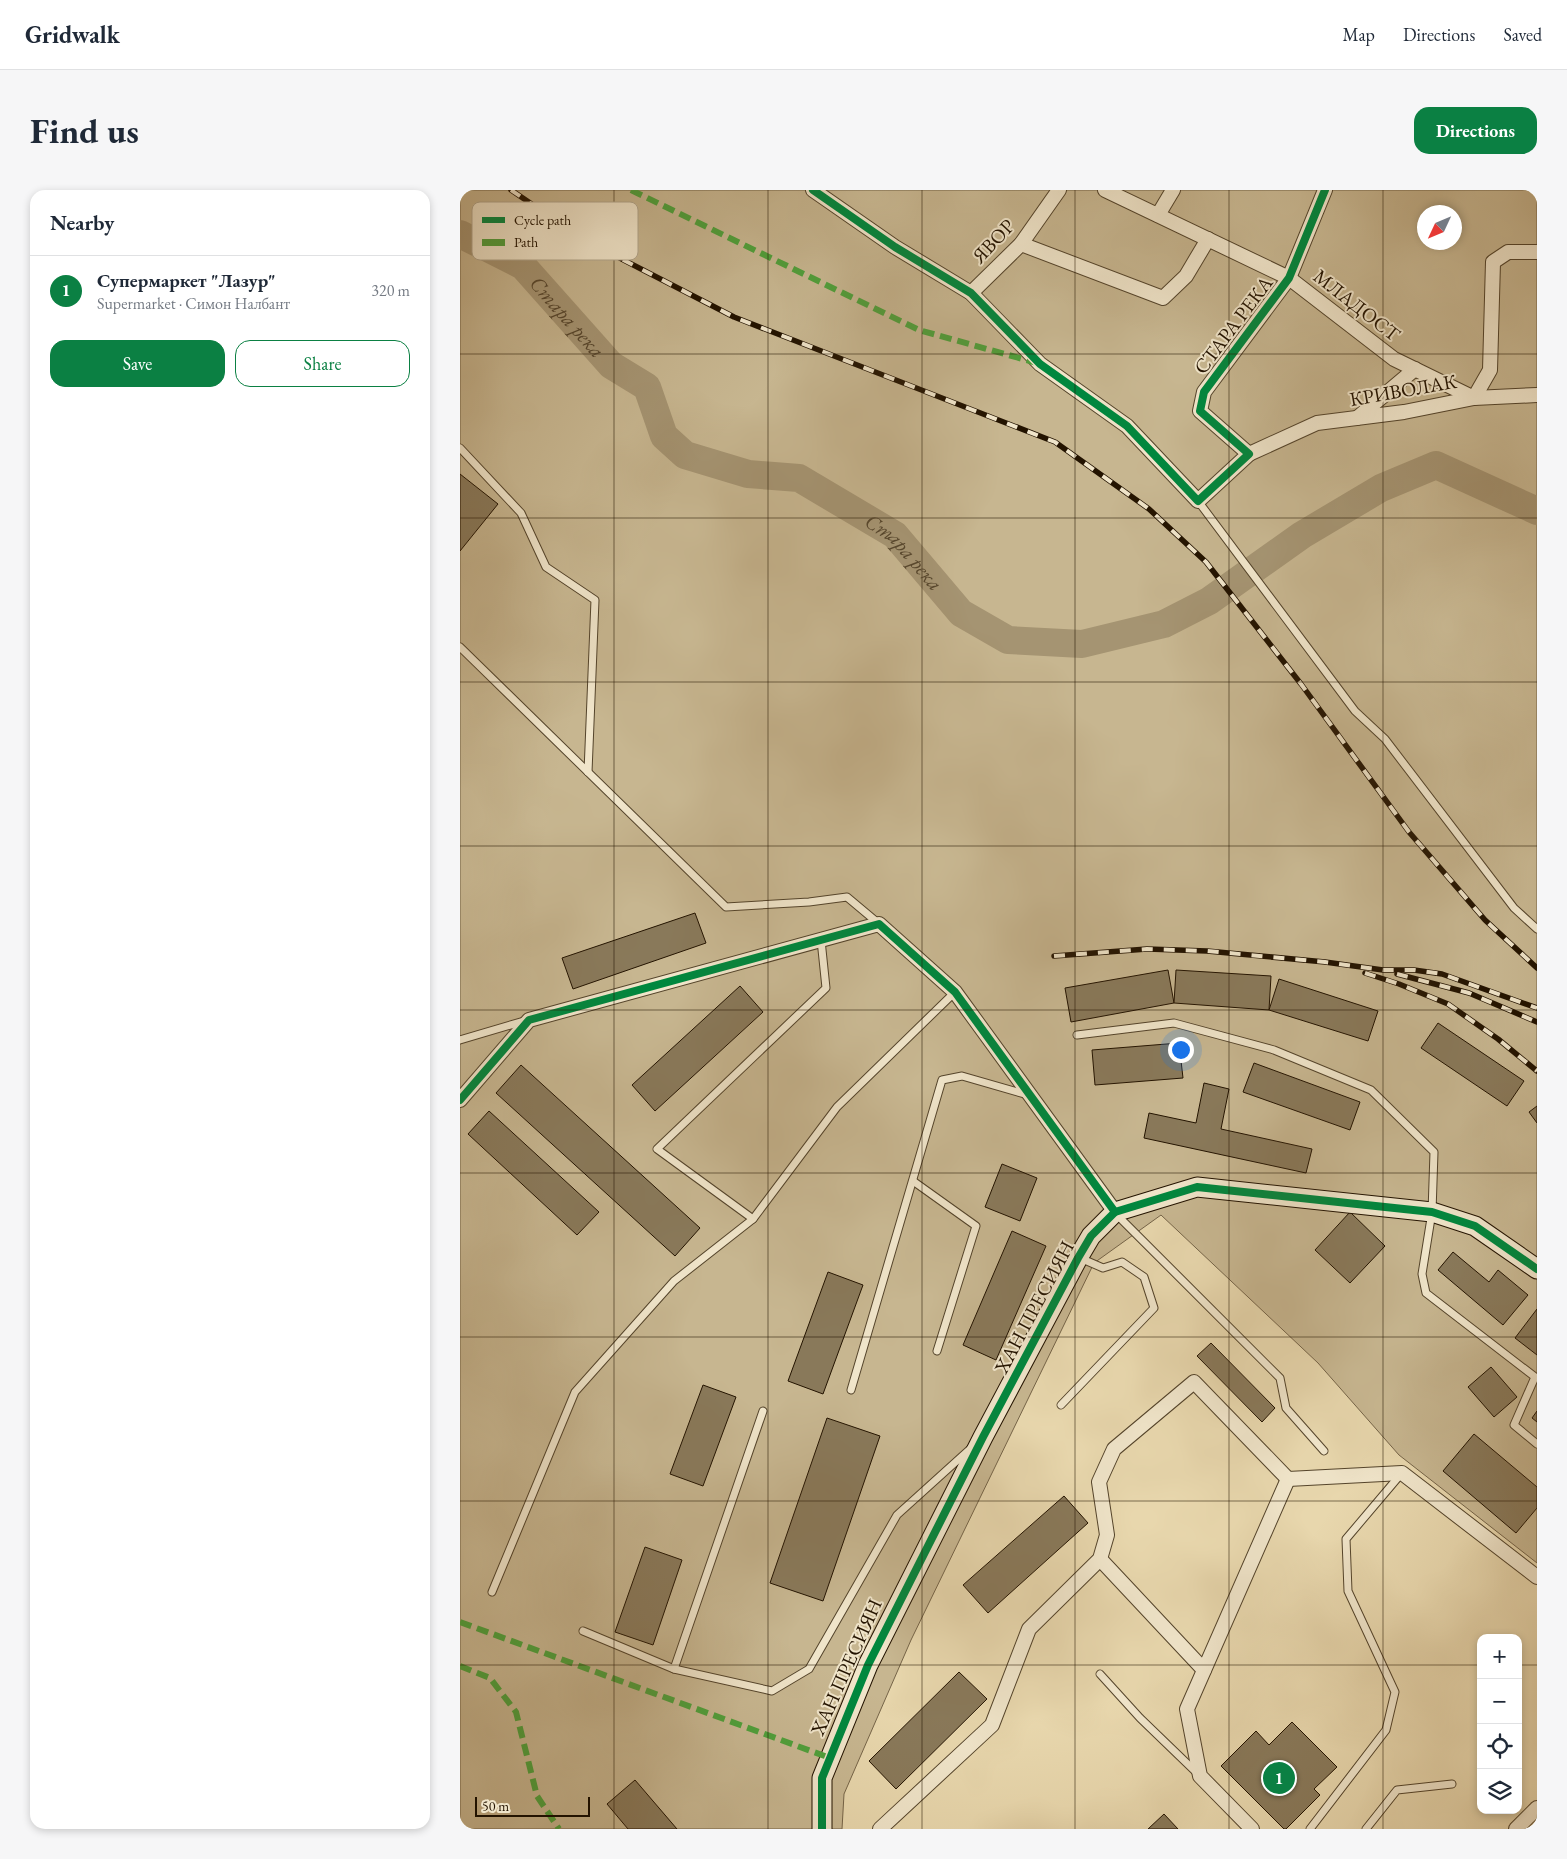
<!DOCTYPE html>
<html lang="en">
<head>
<meta charset="utf-8">
<style>
  :root { --surface:#fff; --page:#f6f6f7; --text:#1f2937; --muted:#747a83; --line:#e0e1e3; --accent:#0b8043 }
  body { margin:0; font-family:"EB Garamond",serif; background:var(--page); color:var(--text) }
  .controls { position:absolute; right:15px; bottom:15px; display:grid; overflow:hidden; border-radius:10px; box-shadow:0 2px 8px #0003 }
  .controls button { width:45px; height:45px; display:grid; place-items:center; padding:0; border:0; border-bottom:1px solid var(--line); background:var(--surface); color:var(--text); font:25px sans-serif }
  .compass { position:absolute; left:957px; top:15px; width:45px; height:45px; border-radius:50%; background:var(--surface); box-shadow:0 2px 8px #0003; rotate:226deg }
  .scale { position:absolute; left:15px; bottom:12px; width:115px; box-sizing:border-box; padding-left:5px; border:2px solid #231300; border-top:0; font-size:14px; line-height:18px; white-space:nowrap; color:#231300; -webkit-text-stroke:4px #f0e5ca; paint-order:stroke }
  .you { position:absolute; left:720px; top:859px; width:18px; height:18px; margin:-12px; border:4px solid #fff; border-radius:50%; background:#1a73e8; box-shadow:0 0 0 8px #1a73e833 }
  .badge { display:grid; place-items:center; width:32px; height:32px; border-radius:50%; background:var(--accent); color:#fff; font-size:16px; font-weight:700 }
  .pin { position:absolute; translate:-50% -50%; border:2px solid #fff; box-shadow:0 1px 5px #0006 }
  .list { margin:0; padding:0; list-style:none }
  h2 { display:flex; justify-content:space-between; align-items:center; height:65px; margin:0; padding:0 20px; font-size:21px }
  h2 small { font-size:16px; font-weight:400; color:var(--muted) }
  .list li { display:grid; grid-template-columns:32px 1fr auto; gap:15px; align-items:center; box-sizing:border-box; height:70px; padding:0 20px; border-top:1px solid var(--line) }
  .list b { display:block; font-size:19px; white-space:nowrap }
  .list p { margin:0; font-size:16px; white-space:nowrap; color:var(--muted) }
  .list em { font-size:16px; font-style:normal; color:var(--muted) }
  .actions { display:flex; gap:10px; padding:15px 20px }
  .actions a { flex:1; padding:11px 0; border:1px solid var(--accent); border-radius:15px; text-align:center; font-size:18px; color:var(--accent) }
  .actions .main { background:var(--accent); color:#fff }
  .icon { flex:none; width:28px; height:28px; fill:none; stroke:currentColor; stroke-width:2; stroke-linecap:round; stroke-linejoin:round }
  .map { position:relative; flex:none; width:1077px; height:1639px; overflow:hidden; border-radius:15px }
  header { display:flex; align-items:center; gap:30px; box-sizing:border-box; height:70px; padding:0 25px; background:var(--surface); border-bottom:1px solid var(--line) }
  header strong { font-size:24px }
  nav { display:flex; gap:28px; margin-inline-start:auto; font-size:18px }
  .intro { display:flex; align-items:center; justify-content:space-between; box-sizing:border-box; height:120px; padding:0 30px }
  h1 { margin:0; font-size:35px }
  .button { padding:12px 22px; border-radius:15px; background:var(--accent); color:#fff; font-size:18px; font-weight:700 }
  main { display:flex; gap:30px; padding:0 30px }
  aside { flex:1; background:var(--surface); border-radius:15px; box-shadow:0 2px 8px #0003 }
  .map>svg:first-child { display:block }
</style>
</head>
<body>
<header>
<strong>Gridwalk</strong>
<nav><a>Map</a><a>Directions</a><a>Saved</a></nav>
</header>
<div class="intro"><h1>Find us</h1><a class="button">Directions</a></div>
<main>
<aside>
<h2>Nearby<small></small></h2>
<ul class="list">
<li><span class="badge">1</span><div><b>Супермаркет &quot;Лазур&quot;</b><p>Supermarket · Симон Налбант</p></div><em>320 m</em></li>
</ul>
<div class="actions"><a class="main">Save</a><a>Share</a></div>
</aside>
<div class="map">
<svg width="1077" height="1639" viewBox="0 0 1077 1639">
  <rect width="100%" height="100%" fill="#e8d7ad"/>
  <filter id="stains"><feTurbulence type="fractalNoise" baseFrequency=".004" numOctaves="4"/><feColorMatrix values="0 0 0 0 .2 0 0 0 0 .09 0 0 0 0 .02 0 0 0 .5 -.17"/></filter>
  <radialGradient id="worn" r=".72"><stop offset=".6" stop-color="#630" stop-opacity="0"/><stop offset="1" stop-color="#630" stop-opacity=".3"/></radialGradient>
  <path fill="#c7b690" stroke="#756448" fill-rule="evenodd" d="M0,0H1077V1373L939,1265L858,1173L701,1025L634,1073L451,1450L384,1604L382,1639H0ZM964,22H994V52H964Z"/>
  <g fill="none" stroke-linecap="round" stroke-linejoin="round">
    <path stroke="#a59472" stroke-width="28" id="s1" d="M0,44L63,76L151,175L187,197L204,246L225,265L288,284L339,288L435,345L501,423L548,450L622,454L704,434L749,411L842,345L921,298L976,275L1077,321"/>
  </g>
  <g fill="#89795a" stroke="#231300">
    <polygon points="0,284 38,314 0,361"/>
    <polygon points="235,723 246,753 113,799 102,768"/>
    <polygon points="708,780 714,813 611,832 605,798"/>
    <polygon points="716,780 811,786 809,820 714,813"/>
    <polygon points="819,789 918,821 908,851 809,820"/>
    <polygon points="280,796 303,822 195,921 172,895"/>
    <polygon points="978,833 1064,891 1047,916 961,858"/>
    <polygon points="719,853 723,888 635,895 632,860"/>
    <polygon points="794,873 900,912 890,940 783,902"/>
    <polygon points="61,875 240,1038 215,1066 36,903"/>
    <polygon points="744,893 769,899 761,939 852,959 846,983 684,948 689,923 736,933"/>
    <polygon points="1077,916 1077,933 1069,922"/>
    <polygon points="29,921 139,1022 117,1045 8,944"/>
    <polygon points="542,974 577,988 560,1031 525,1017"/>
    <polygon points="890,1022 925,1056 890,1093 855,1060"/>
    <polygon points="552,1041 586,1056 536,1170 503,1155"/>
    <polygon points="993,1062 1029,1092 1038,1080 1068,1105 1043,1135 978,1080"/>
    <polygon points="368,1082 403,1095 363,1204 328,1191"/>
    <polygon points="1077,1119 1077,1165 1055,1148"/>
    <polygon points="751,1153 815,1218 802,1232 737,1166"/>
    <polygon points="1031,1177 1057,1207 1034,1227 1008,1197"/>
    <polygon points="243,1195 276,1207 243,1296 210,1284"/>
    <polygon points="1077,1221 1077,1232 1072,1228"/>
    <polygon points="367,1228 420,1246 363,1411 310,1393"/>
    <polygon points="1014,1244 1077,1297 1077,1318 1056,1343 983,1281"/>
    <polygon points="604,1306 628,1333 528,1423 503,1395"/>
    <polygon points="185,1357 222,1370 193,1455 155,1442"/>
    <polygon points="499,1482 527,1509 436,1599 409,1571"/>
    <polygon points="832,1532 877,1577 854,1599 860,1605 826,1639 824,1639 761,1576 796,1541 809,1555"/>
    <polygon points="175,1590 217,1639 168,1639 147,1614"/>
    <polygon points="704,1624 718,1639 688,1639"/>
  </g>
  <g fill="none" stroke-linecap="round" stroke-linejoin="round">
    <defs>
      <g id="lane">
        <polyline points="0,258 61,323 86,377 135,410 128,582"/>
        <polyline points="738,311 895,521 925,549 1054,718 1077,739"/>
        <polyline points="0,457 266,717 349,712 387,707 418,733"/>
        <polyline points="361,750 366,798 197,959 293,1029 377,917 495,802"/>
        <polyline points="617,845 714,833 814,860 911,900 974,962 972,1022 962,1084 966,1103 1075,1187 1054,1235 1077,1254"/>
        <polyline points="0,850 64,831"/>
        <polyline points="453,991 516,1036 477,1161"/>
        <polyline points="656,1024 820,1188 826,1218 864,1261"/>
        <polyline points="391,1200 482,890 502,886 568,905"/>
        <polyline points="601,1215 694,1118 684,1087 662,1072 643,1078 620,1068"/>
        <polyline points="32,1402 115,1202 214,1091 293,1029"/>
        <polyline points="123,1441 214,1479 312,1501 349,1479 437,1325 510,1259"/>
        <polyline points="214,1479 303,1221"/>
        <polyline points="640,1484 680,1528 738,1584"/>
        <polyline points="850,1639 926,1540 935,1502 888,1401 886,1349 941,1284"/>
        <polyline points="906,1639 937,1600 992,1594"/>
      </g>
      <g id="street">
        <polyline points="353,0 435,57 511,103 580,174 667,236 738,311 789,264 740,221 744,202 829,88 865,0"/>
        <polyline points="645,0 829,88 934,169 1014,208 1077,205"/>
        <polyline points="698,25 713,0"/>
        <polyline points="561,54 703,108 726,86 748,49"/>
        <polyline points="511,103 561,54 599,0"/>
        <polyline points="897,228 955,179"/>
        <polyline points="789,264 857,233 944,222 1014,208 1030,180 1033,72 1048,62 1077,62"/>
        <polyline points="0,910 69,830 419,734 495,802 655,1022"/>
        <polyline points="828,1289 942,1283 1077,1387"/>
        <polyline points="640,1369 744,1480"/>
        <polyline points="420,1639 532,1535 569,1439 640,1369 647,1345 639,1292 654,1259 734,1192 828,1289"/>
        <polyline points="792,1639 740,1586 727,1519 828,1289"/>
        <polyline points="1056,1639 1077,1618"/>
      </g>
      <polyline id="secondary" points="362,1639 362,1588 408,1475 523,1247 618,1068 631,1046 655,1022 737,997 972,1022 1015,1036 1077,1079"/>
    </defs>
    <use href="#lane" stroke="#54442b" stroke-width="9"/>
    <use href="#street" stroke="#54442b" stroke-width="16"/>
    <use href="#secondary" stroke="#231300" stroke-width="21"/>
    <use href="#lane" stroke="#f0e5ca" stroke-width="7"/>
    <use href="#street" stroke="#f0e5ca" stroke-width="14"/>
    <use href="#secondary" stroke="#f0e5ca" stroke-width="19"/>
    <defs>
      <g id="rail">
        <polyline points="51,0 123,49 274,127 595,252 689,319 746,372 841,494 949,642 1025,730 1077,778"/>
        <polyline points="594,766 687,759 747,761 865,772 923,780 954,780 982,784 1077,818"/>
        <polyline points="905,783 939,794 988,814 1038,849 1077,881"/>
        <polyline points="937,784 1009,803 1077,832"/>
      </g>
    </defs>
    <use href="#rail" stroke="#231300" stroke-width="5.5"/>
    <use href="#rail" stroke="#f0e5ca" stroke-width="4" stroke-dasharray="11" stroke-linecap="butt"/>
    <g stroke="#50a03c" stroke-width="6" stroke-dasharray="12 6" stroke-linecap="butt">
      <polyline points="171,0 459,140 577,173"/>
      <polyline points="0,1432 370,1568"/>
      <polyline points="0,1476 30,1488 56,1522 77,1606 99,1639"/>
    </g>
    <defs>
      <g id="cycleway">
        <polyline points="353,0 435,57 511,103 580,174 667,236 738,311 789,264 740,221 744,202 829,88 865,0"/>
        <polyline points="0,910 69,830 419,734 495,802 655,1022"/>
        <polyline points="362,1639 362,1588 408,1475 523,1247 618,1068 631,1046 655,1022 737,997 972,1022 1015,1036 1077,1079"/>
      </g>
    </defs>
    <use href="#cycleway" stroke="#f0e5ca" stroke-width="11"/>
    <use href="#cycleway" stroke="#00873e" stroke-width="8"/>
  </g>
  <path fill="none" stroke="#231300" stroke-width="1" stroke-opacity="0.55" d="M154,0V1639M308,0V1639M462,0V1639M615,0V1639M769,0V1639M923,0V1639M0,164H1077M0,328H1077M0,492H1077M0,656H1077M0,820H1077M0,983H1077M0,1147H1077M0,1311H1077M0,1475H1021M1058,1475H1077"/>
  <g text-anchor="middle" dominant-baseline="central" stroke-width="4" stroke-linejoin="round" paint-order="stroke">
    <g font-size="20" fill="#231300" stroke="#f0e5ca">
      <text transform="translate(533 51) rotate(-47)">ЯВОР</text>
      <text transform="translate(897 115) rotate(38)">МЛАДОСТ</text>
      <text transform="translate(773 135) rotate(-53)">СТАРА РЕКА</text>
      <text transform="translate(943 200) rotate(-10)">КРИВОЛАК</text>
      <text transform="translate(574 1117) rotate(-62)">ХАН ПРЕСИЯН</text>
      <text transform="translate(386 1477) rotate(-66)">ХАН ПРЕСИЯН</text>
    </g>
    <g font-size="21" font-style="italic" fill="#57472e" stroke="#f0e5ca">
      <text stroke="none"><textPath href="#s1" startOffset="138">Стара река</textPath></text>
      <text stroke="none"><textPath href="#s1" startOffset="572">Стара река</textPath></text>
    </g>
  </g>
  <rect x="12" y="12" width="166" height="58" rx="8" fill="#f0e5ca" stroke="#b2a68d" stroke-width="1"/>
  <rect x="22" y="27" width="23" height="6" fill="#00873e"/>
  <rect x="22" y="49" width="23" height="7" fill="#50a03c"/>
  <g font-size="14" fill="#231300">
    <text x="54" y="35">Cycle path</text>
    <text x="54" y="57">Path</text>
  </g>
  <rect width="100%" height="100%" filter="url(#stains)"/>
  <rect width="100%" height="100%" fill="url(#worn)"/>
</svg>
<div class="controls">
<button>+</button>
<button>−</button>
<button><svg class="icon" aria-label="locate" viewBox="0 0 24 24"><circle cx="12" cy="12" r="6"/><path d="M12 2v4M12 18v4M2 12h4M18 12h4"/></svg></button>
<button><svg class="icon" aria-label="layers" viewBox="0 0 24 24"><path d="M12 4l9 5-9 5-9-5zM3 14l9 5 9-5"/></svg></button>
</div>
<svg class="compass" viewBox="-18 -18 36 36"><path d="M0-13l5 13h-10z" fill="#e53935"/><path d="M0 13l5-13h-10z" fill="#747a83"/></svg>
<div class="scale">50 m</div>
<div class="you"></div>
<div class="pin badge" style="left:819px;top:1588px">1</div>
</div>
</main>
</body>
</html>
